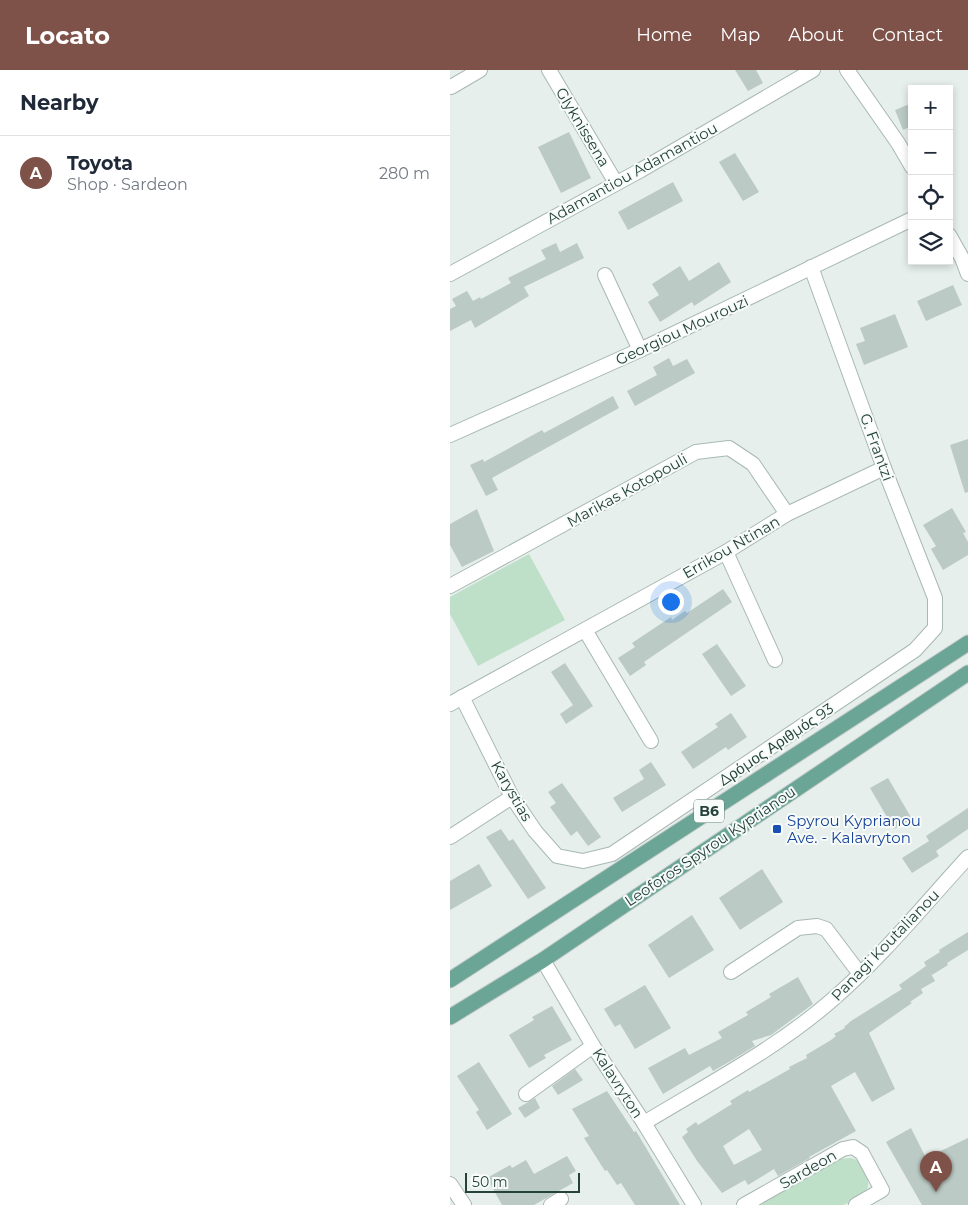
<!DOCTYPE html>
<html lang="en">
<head>
<meta charset="utf-8">
<style>
  :root { --surface:#fff; --page:#f6f6f7; --text:#1f2937; --muted:#747a83; --line:#e0e1e3; --accent:#7f5249 }
  body { margin:0; font-family:Montserrat,sans-serif; background:var(--page); color:var(--text) }
  .controls { position:absolute; right:15px; top:15px; display:grid; overflow:hidden; border-radius:0px; box-shadow:0 2px 8px #0003 }
  .controls button { width:45px; height:45px; display:grid; place-items:center; padding:0; border:0; border-bottom:1px solid var(--line); background:var(--surface); color:var(--text); font:25px sans-serif }
  .scale { position:absolute; left:15px; bottom:12px; width:115px; box-sizing:border-box; padding-left:5px; border:2px solid #24423a; border-top:0; font-size:14px; line-height:18px; white-space:nowrap; color:#24423a; -webkit-text-stroke:4px #f7fbf9; paint-order:stroke }
  .you { position:absolute; left:220px; top:531px; width:18px; height:18px; margin:-12px; border:4px solid #fff; border-radius:50%; background:#1a73e8; box-shadow:0 0 0 8px #1a73e833 }
  .badge { display:grid; place-items:center; width:32px; height:32px; border-radius:50%; background:var(--accent); color:#fff; font-size:16px; font-weight:700 }
  .pin { position:absolute; translate:-50% -41px; filter:drop-shadow(0 1px 2px #0008) }
  .pin::after { content:''; position:absolute; top:26px; width:18px; height:15px; background:inherit; clip-path:polygon(0 0,100% 0,50% 100%) }
  .list { margin:0; padding:0; list-style:none }
  h2 { display:flex; justify-content:space-between; align-items:center; height:65px; margin:0; padding:0 20px; font-size:21px }
  h2 small { font-size:16px; font-weight:400; color:var(--muted) }
  .list li { display:grid; grid-template-columns:32px 1fr auto; gap:15px; align-items:center; box-sizing:border-box; height:75px; padding:0 20px; border-top:1px solid var(--line) }
  .list b { display:block; font-size:19px; white-space:nowrap }
  .list p { margin:0; font-size:16px; white-space:nowrap; color:var(--muted) }
  .list em { font-size:16px; font-style:normal; color:var(--muted) }
  .icon { flex:none; width:28px; height:28px; fill:none; stroke:currentColor; stroke-width:2; stroke-linecap:round; stroke-linejoin:round }
  .map { position:relative; flex:none; width:518px; height:1135px; overflow:hidden }
  header { display:flex; align-items:center; gap:30px; box-sizing:border-box; height:70px; padding:0 25px; background:var(--accent); color:#fff }
  header strong { font-size:24px }
  nav { display:flex; gap:28px; margin-inline-start:auto; font-size:18px }
  main { display:flex }
  aside { flex:1; background:var(--surface) }
  .map>svg:first-child { display:block }
</style>
</head>
<body>
<header>
<strong>Locato</strong>
<nav><a>Home</a><a>Map</a><a>About</a><a>Contact</a></nav>
</header>
<main>
<aside>
<h2>Nearby<small></small></h2>
<ul class="list">
<li><span class="badge">A</span><div><b>Toyota</b><p>Shop · Sardeon</p></div><em>280 m</em></li>
</ul>
</aside>
<div class="map">
<svg width="518" height="1135" viewBox="0 0 518 1135">
  <rect width="100%" height="100%" fill="#e6efeb"/>
  <g fill="#bfe0c8">
    <polygon points="79,484 115,550 28,596 0,544 0,527"/>
    <path d="M400,1088C412,1088 423,1111 416,1121C413,1126 399,1133 393,1135C386,1135 377,1135 370,1135C350,1135 329,1135 309,1135L391,1089Z"/>
  </g>
  <g fill="#bbcac4" fill-rule="evenodd">
    <polygon points="285,0 306,0 313,13 298,21"/>
    <polygon points="462,33 462,56 453,60 445,40"/>
    <polygon points="119,62 141,108 111,123 88,77"/>
    <polygon points="285,83 309,122 293,131 269,92"/>
    <polygon points="223,112 233,131 178,160 168,142"/>
    <polygon points="106,173 110,182 127,173 134,188 74,217 79,226 25,258 21,250 0,261 0,239 6,236 2,229 17,221 23,231 30,227 31,229 61,213 58,208 96,189 91,180"/>
    <polygon points="269,192 281,212 244,236 242,232 210,252 198,232 209,225 202,214 230,196 239,211"/>
    <polygon points="503,215 512,235 476,251 467,231"/>
    <polygon points="445,244 458,277 414,295 406,274 415,271 410,258"/>
    <polygon points="219,288 223,296 237,289 245,303 185,336 177,321 207,305 203,297"/>
    <polygon points="163,326 169,338 42,408 48,420 36,426 20,395 33,389 34,392 92,360 94,363"/>
    <polygon points="518,369 518,422 515,423 500,375"/>
    <polygon points="502,438 516,462 513,463 518,472 518,485 493,500 481,479 486,476 473,455"/>
    <polygon points="27,439 44,481 12,497 0,475 0,454"/>
    <polygon points="273,519 282,532 194,592 196,595 180,606 168,588 185,577 182,573 221,547 222,550 235,541 237,543"/>
    <polygon points="267,574 296,616 281,626 252,584"/>
    <polygon points="115,593 143,636 116,654 110,644 123,635 101,602"/>
    <polygon points="281,643 297,667 278,680 276,677 243,699 231,682 268,657 265,654"/>
    <polygon points="201,692 216,715 172,742 163,728 194,709 189,700"/>
    <polygon points="438,708 462,749 444,759 420,718"/>
    <polygon points="112,713 151,767 138,776 127,761 121,766 100,737 106,733 98,722"/>
    <polygon points="518,738 518,759 486,781 489,786 462,803 452,788 479,771 476,766"/>
    <polygon points="51,759 59,771 63,769 96,818 78,829 36,767"/>
    <polygon points="29,794 42,816 0,840 0,811"/>
    <polygon points="312,799 333,832 290,860 269,828"/>
    <polygon points="242,845 264,880 219,908 198,875"/>
    <path d="M518,862V880L497,893L498,895L482,905L480,902L485,911L471,919L473,923L460,932L462,933L419,963L445,1019L422,1032L405,1002L381,1016L406,1061L359,1087L360,1088L328,1106L324,1099L298,1115L295,1110L272,1123L247,1091L232,1067L238,1062L236,1059L246,1052L248,1055L282,1034L280,1031L298,1020L299,1022L340,999L339,997L357,988L356,985L381,970L386,966L384,964L395,958L394,957L401,951L452,919L449,915L476,896L474,892L490,882L489,880ZM299,1059L312,1080L284,1095L273,1076Z"/>
    <polygon points="348,907 363,934 321,965 302,971 305,976 284,989 263,1001 260,996 213,1024 198,998 235,978 239,985 272,968 268,962 298,945 296,942 321,927 319,924"/>
    <polygon points="195,915 221,958 185,979 170,954 165,957 154,939"/>
    <polygon points="102,936 122,970 94,985 96,988 79,998 59,965 84,950 82,947"/>
    <polygon points="29,992 62,1044 37,1060 26,1042 29,1040 7,1006"/>
    <polygon points="125,999 133,1010 108,1025 102,1016"/>
    <polygon points="157,1021 184,1062 186,1061 230,1135 185,1135 171,1113 167,1115 157,1100 155,1101 134,1068 139,1066 122,1039"/>
    <polygon points="85,1028 90,1038 75,1048 68,1038"/>
    <polygon points="461,1058 476,1088 518,1068 518,1135 472,1135 436,1072"/>
    <polygon points="117,1086 126,1101 119,1105 123,1113 84,1135 52,1135 37,1108 60,1095 62,1098 76,1090 84,1104"/>
  </g>
  <g fill="none" stroke-linecap="round" stroke-linejoin="round">
    <defs>
      <g id="minor">
        <polyline points="99,0 166,113"/>
        <polyline points="397,0 448,73 462,97"/>
        <polyline points="1,17 30,0"/>
        <polyline points="499,165 512,188 518,204"/>
        <polyline points="0,204 191,100 363,0"/>
        <polyline points="155,205 190,280"/>
        <polyline points="0,365 190,280 462,149"/>
        <polyline points="276,482 325,590"/>
        <polyline points="0,516 246,382 279,378 303,394 337,444"/>
        <polyline points="135,560 201,671"/>
        <polyline points="12,627 62,727 85,761 107,786 133,791 162,784 465,580 485,558 485,528 434,398 361,197"/>
        <polyline points="0,634 276,482 337,444 434,398"/>
        <polyline points="0,767 62,727"/>
        <polyline points="93,890 143,976 194,1053 244,1135"/>
        <polyline points="281,902 348,858 367,856 376,859 410,904"/>
        <polyline points="76,1024 143,976"/>
        <path d="M194,1053C258,1014 326,979 382,930C432,887 473,836 518,787"/>
        <polyline points="0,1114 14,1135"/>
        <polyline points="101,1135 111,1129"/>
        <polyline points="294,1135 393,1079 403,1077 412,1083 432,1120 406,1135"/>
      </g>
      <g id="primary">
        <polyline points="0,910 518,573"/>
        <polyline points="0,947 93,890 518,603"/>
      </g>
    </defs>
    <use href="#minor" stroke="#a8b8b2" stroke-width="16"/>
    <use href="#primary" stroke="#c2cac8" stroke-width="17"/>
    <use href="#minor" stroke="#fff" stroke-width="14"/>
    <use href="#primary" stroke="#6aa596" stroke-width="15"/>
  </g>
  <rect fill="#1a4fb4" stroke="#f7fbf9" stroke-width="2" x="322" y="754" width="10" height="10" rx="2.5"/>
  <g text-anchor="middle" dominant-baseline="central" stroke-width="4" stroke-linejoin="round" paint-order="stroke">
    <rect fill="#f7fbf9" stroke="#637a73" stroke-width="1" x="244" y="729.5" width="30" height="23" rx="4"/>
    <g font-size="14" font-weight="bold" fill="#24423a">
      <text x="259" y="741">B6</text>
    </g>
    <g font-size="15" fill="#24423a" stroke="#f7fbf9">
      <text transform="translate(133 57) rotate(59)">Glyknissena</text>
      <text transform="translate(182 103) rotate(-29)">Adamantiou Adamantiou</text>
      <text transform="translate(232 260) rotate(-25)">Georgiou Mourouzi</text>
      <text transform="translate(427 377) rotate(70)">G. Frantzi</text>
      <text transform="translate(177 420) rotate(-29)">Marikas Kotopouli</text>
      <text transform="translate(281 477) rotate(-30)">Errikou Ntinan</text>
      <text transform="translate(326 674) rotate(-34)">Δρόμος Αριθμός 93</text>
      <text transform="translate(62 721) rotate(60)">Karystias</text>
      <text transform="translate(260 776) rotate(-34)">Leoforos Spyrou Kyprianou</text>
      <text transform="translate(435 875) rotate(-46)">Panagi Koutalianou</text>
      <text transform="translate(168 1013) rotate(57)">Kalavryton</text>
      <text transform="translate(358 1099) rotate(-30)">Sardeon</text>
    </g>
    <g font-size="15" fill="#164399" stroke="#f7fbf9" text-anchor="start">
      <text x="337" y="750">Spyrou Kyprianou<tspan x="337" dy="17">Ave. - Kalavryton</tspan></text>
    </g>
  </g>
</svg>
<div class="controls">
<button>+</button>
<button>−</button>
<button><svg class="icon" aria-label="locate" viewBox="0 0 24 24"><circle cx="12" cy="12" r="6"/><path d="M12 2v4M12 18v4M2 12h4M18 12h4"/></svg></button>
<button><svg class="icon" aria-label="layers" viewBox="0 0 24 24"><path d="M12 4l9 5-9 5-9-5zM3 14l9 5 9-5"/></svg></button>
</div>
<div class="scale">50 m</div>
<div class="you"></div>
<div class="pin badge" style="left:486px;top:1122px">A</div>
</div>
</main>
</body>
</html>
